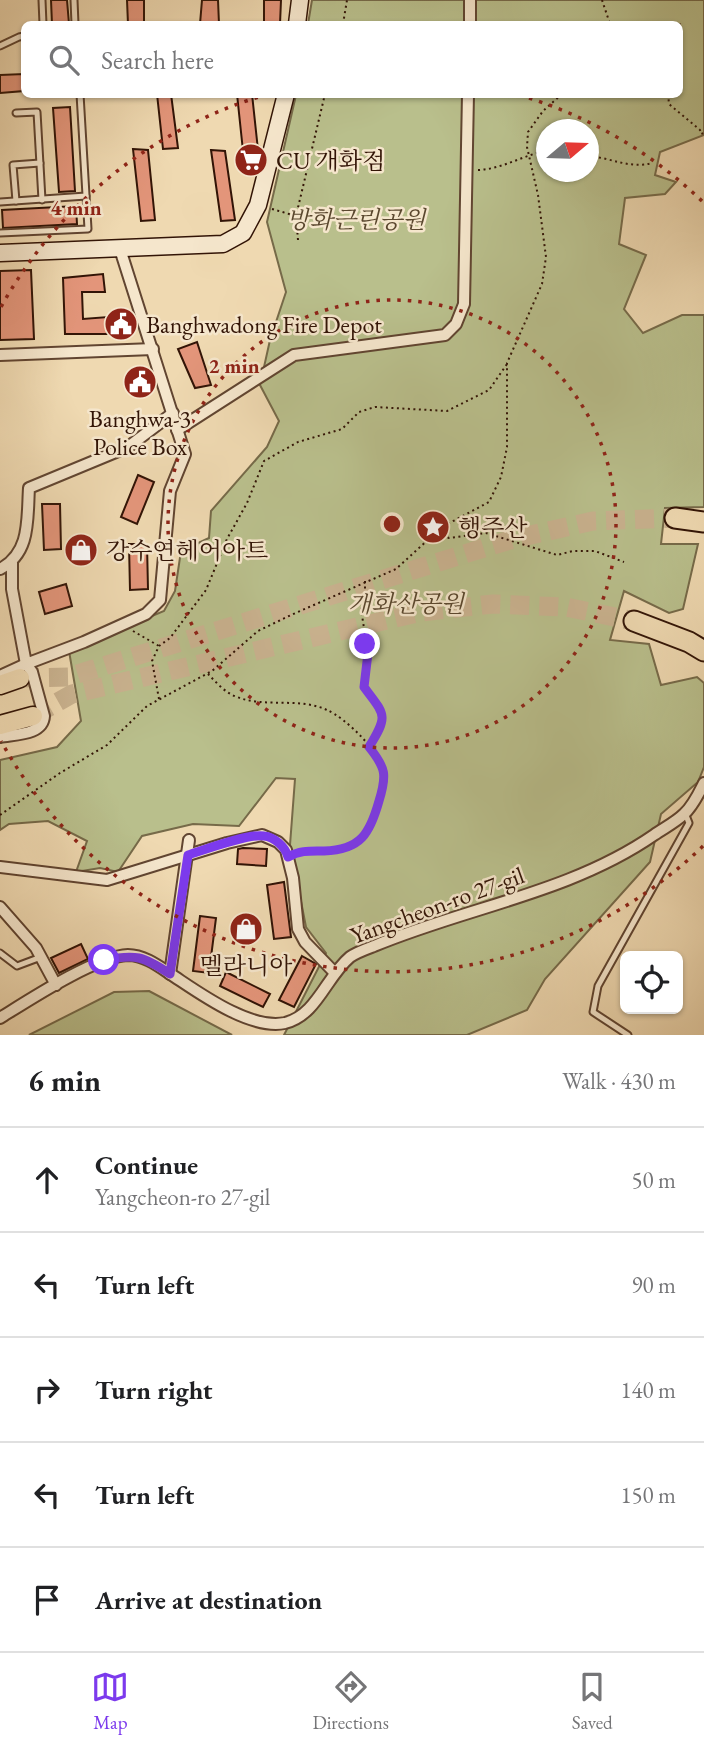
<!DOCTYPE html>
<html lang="en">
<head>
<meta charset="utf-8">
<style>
  :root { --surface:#fff; --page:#f6f6f6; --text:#202124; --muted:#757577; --line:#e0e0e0; --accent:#7c3aed }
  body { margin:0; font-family:"EB Garamond","Noto Serif KR",serif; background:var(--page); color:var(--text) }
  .controls { position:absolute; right:21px; bottom:21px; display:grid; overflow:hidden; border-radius:10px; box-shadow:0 2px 5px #0004 }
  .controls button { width:63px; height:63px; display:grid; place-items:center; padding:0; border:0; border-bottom:2px solid var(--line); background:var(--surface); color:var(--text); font:35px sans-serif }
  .compass { position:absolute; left:536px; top:119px; width:63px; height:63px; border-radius:50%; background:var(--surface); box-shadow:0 2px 5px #0004; rotate:71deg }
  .stop { position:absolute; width:21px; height:21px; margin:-16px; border:5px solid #7c3aed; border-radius:50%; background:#fff }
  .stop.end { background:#7c3aed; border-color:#fff; box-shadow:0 2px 7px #0008 }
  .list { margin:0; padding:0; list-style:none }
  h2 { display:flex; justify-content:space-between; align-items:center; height:91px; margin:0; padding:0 28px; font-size:30px }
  h2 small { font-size:23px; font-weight:400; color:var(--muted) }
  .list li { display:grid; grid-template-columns:46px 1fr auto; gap:21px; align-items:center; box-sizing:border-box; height:105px; padding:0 28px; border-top:2px solid var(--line) }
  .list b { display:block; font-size:26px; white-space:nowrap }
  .list p { margin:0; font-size:23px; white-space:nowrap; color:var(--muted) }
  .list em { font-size:23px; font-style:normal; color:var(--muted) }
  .icon { flex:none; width:38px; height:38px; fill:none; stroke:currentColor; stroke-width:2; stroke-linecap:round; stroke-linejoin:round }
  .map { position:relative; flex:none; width:704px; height:1035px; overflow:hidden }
  .search { position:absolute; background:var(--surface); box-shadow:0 2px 5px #0004; left:21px; right:21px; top:21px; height:77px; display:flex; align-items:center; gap:18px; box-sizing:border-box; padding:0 24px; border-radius:10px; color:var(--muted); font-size:26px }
  .sheet { height:616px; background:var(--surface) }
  nav { display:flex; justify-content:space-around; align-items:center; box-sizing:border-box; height:98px; border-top:2px solid var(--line); background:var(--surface); font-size:19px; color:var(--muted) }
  nav a { display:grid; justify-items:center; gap:4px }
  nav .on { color:var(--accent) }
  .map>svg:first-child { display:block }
</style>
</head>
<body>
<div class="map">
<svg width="704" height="1035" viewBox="0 0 704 1035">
  <rect width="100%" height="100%" fill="#efd9b1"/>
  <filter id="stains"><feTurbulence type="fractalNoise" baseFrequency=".00286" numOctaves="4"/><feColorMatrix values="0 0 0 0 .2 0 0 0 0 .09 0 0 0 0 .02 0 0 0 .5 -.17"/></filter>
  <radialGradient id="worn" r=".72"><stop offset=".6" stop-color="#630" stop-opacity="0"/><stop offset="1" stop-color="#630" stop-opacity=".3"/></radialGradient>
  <g fill="#b9bf8c" stroke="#766a49" stroke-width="2" fill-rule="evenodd">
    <path d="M312,0H704V135L660,152L655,175L676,182L665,194L625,198L619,244L646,255L624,309L643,333L682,315H704V507L665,508L661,544H698L683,609L669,613L624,591L610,640L649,644L661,685L697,677L704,683V767L698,782L661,814L650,862L545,979L527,1010L467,1035H284L326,953L306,927L290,845L295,779L276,778L239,826L193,824L142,836L118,872L100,868L76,872L87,841L48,821L9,824L0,830V760L57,747L81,721L69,651L164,611L175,591L181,551L209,538L211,511L267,447L279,421L260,385L270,340L286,292L267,222L296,95L680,94V24H308ZM546,130H588V172H546Z"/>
    <polygon points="149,991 232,1035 29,1035 114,992"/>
  </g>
  <g fill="#e3957a" stroke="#321406" stroke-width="2">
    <polygon points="51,0 67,0 69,24 52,24"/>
    <polygon points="127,0 144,0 144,24 128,24"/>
    <polygon points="202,0 218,0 219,24 200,24"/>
    <polygon points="264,0 281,0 280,24 264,24"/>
    <polygon points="24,74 24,91 0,93 0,75"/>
    <polygon points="157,94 171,94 178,148 163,149"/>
    <polygon points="237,94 252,94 258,150 243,151"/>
    <polygon points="70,107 75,191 59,192 53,108"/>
    <polygon points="133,149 148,150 155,220 141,221"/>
    <polygon points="211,150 225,151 235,220 221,221"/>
    <polygon points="76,206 77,224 3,228 2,210"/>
    <polygon points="31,270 34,339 0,340 0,271"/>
    <polygon points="103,274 105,292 82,292 83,319 108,317 107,334 65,334 63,278"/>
    <polygon points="197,342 211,385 195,388 178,349"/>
    <polygon points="138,475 154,482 137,524 121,517"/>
    <polygon points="42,504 60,504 61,549 44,550"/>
    <polygon points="129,544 147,544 148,589 130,590"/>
    <polygon points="66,584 72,606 45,614 39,592"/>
    <polygon points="243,848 267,849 266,866 237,864 238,849"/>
    <polygon points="284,882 291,937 274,939 267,885"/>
    <polygon points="200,916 216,918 209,973 193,971"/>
    <polygon points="81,944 88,959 59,973 51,958"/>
    <polygon points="302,956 316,964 294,1007 279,1000"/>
    <polygon points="226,972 270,994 263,1007 220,986"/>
  </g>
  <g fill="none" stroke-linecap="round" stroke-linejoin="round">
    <g stroke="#c9b28f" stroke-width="19" stroke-dasharray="19 10" stroke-linecap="butt">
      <polyline points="20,678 68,677 513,539 593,521 675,518"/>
      <polyline points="33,716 72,694 421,612 493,604 566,607 634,621"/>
    </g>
    <defs>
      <g id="lane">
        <polyline points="42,0 43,24"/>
        <polyline points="74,0 75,24"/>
        <polyline points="0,46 19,37 24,36"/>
        <polyline points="16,113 37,112 42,200"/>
        <polyline points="16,201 13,165 40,163"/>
        <polyline points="0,202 86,196"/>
        <polyline points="0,233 88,229 80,94"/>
        <polyline points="0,953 17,966 41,957"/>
        <polyline points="628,1035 593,1012 598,986 689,823 685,813"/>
      </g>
      <g id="street">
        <polyline points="470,24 470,0"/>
        <polyline points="0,355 153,349"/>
        <polyline points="177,430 294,355 445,335 456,324 464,304 468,94"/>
        <polyline points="12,563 12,589 26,664 84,642 146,614 160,600 170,491 185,454 120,249"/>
        <path d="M0,569C31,553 27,519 29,488L128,447L173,413"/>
        <path d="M0,676L26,664L32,672L44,716C43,735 16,734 0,737"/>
        <polyline points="0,867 107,880 227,843 262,835 278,842 286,850 293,878 298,929 305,942 335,973"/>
        <polyline points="0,907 36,948 56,985"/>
        <polyline points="170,974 189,840"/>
        <path d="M0,1018C29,1000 96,956 128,955C145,955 161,968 175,977C202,995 251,1030 285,1023C317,1015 326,977 350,957C357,952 366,949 374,946C467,907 570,893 654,835C664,828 676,822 684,814C693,806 699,793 704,783"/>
      </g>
      <g id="secondary">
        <polyline points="297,24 300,0"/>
        <polyline points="0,253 223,244 243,233 258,205 286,94"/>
      </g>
      <g id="primary">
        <polyline points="0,685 20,678"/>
        <polyline points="0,725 33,716"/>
      </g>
      <g id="highway">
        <polyline points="675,518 704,522"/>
        <polyline points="634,621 689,642 704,651"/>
      </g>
    </defs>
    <use href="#lane" stroke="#614531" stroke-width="9"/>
    <use href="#street" stroke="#614531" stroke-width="14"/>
    <use href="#secondary" stroke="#321406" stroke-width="19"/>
    <use href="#primary" stroke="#321406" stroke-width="21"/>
    <use href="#highway" stroke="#321406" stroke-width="23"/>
    <g stroke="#321406" stroke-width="2" stroke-dasharray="2 3.5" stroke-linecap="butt">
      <polyline points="602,0 610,24"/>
      <polyline points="343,24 347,0"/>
      <polyline points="668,94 669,104 700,130 701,134 704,133"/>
      <path d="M588,156C613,158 628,169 653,163"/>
      <path d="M478,170C503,169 523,155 546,151"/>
      <polyline points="272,209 296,216"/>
      <polyline points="298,240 296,216 325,94"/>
      <polyline points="438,532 449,538 486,533 557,555 573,551 595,551 624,562"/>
      <path d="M365,581V599L361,609L368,653L364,687C384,714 389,716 369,746"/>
      <polyline points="133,631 159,646"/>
      <path d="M208,674C216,682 225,693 237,697C265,708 299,697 327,710C346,718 384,755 385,777C386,787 375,819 370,828C355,854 323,849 297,852"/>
      <polyline points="159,699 152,661 159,646 170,638 206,590 227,539 247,503 264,461 298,442 342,429 359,412 375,407 447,411 489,390 507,364"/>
      <polyline points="0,815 60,773 107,745 147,706 212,671 258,631 291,615 396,569 442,527 489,502 501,477 507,447 507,363 542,284 546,257 538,195 527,147 528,132 543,111 562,94"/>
    </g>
    <use href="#lane" stroke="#f5e6cc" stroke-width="5"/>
    <use href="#street" stroke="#f5e6cc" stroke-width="10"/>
    <use href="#secondary" stroke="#f5e6cc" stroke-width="16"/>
    <use href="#primary" stroke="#efd9b1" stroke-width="18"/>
    <use href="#highway" stroke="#efd9b1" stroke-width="19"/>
  </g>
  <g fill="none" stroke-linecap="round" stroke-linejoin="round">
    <path stroke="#7c3aed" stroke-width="9" d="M104,960C136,954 143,956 170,974L188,855C204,850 249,833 264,836C274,837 285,846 288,857C300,850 311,851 324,851C361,850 370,833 379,801C387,775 386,768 369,747C389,715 385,715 364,687L368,653L365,644"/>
  </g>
  <g fill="none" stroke="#8f2418" stroke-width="3.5" stroke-dasharray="3.5 7">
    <circle cx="392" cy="524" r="224"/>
    <path d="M703 846A447 447 0 0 1 1 741M1 307A447 447 0 0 1 265 95M519 95A447 447 0 0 1 703 202"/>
  </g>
  <defs>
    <symbol id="supermarket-disc" viewBox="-11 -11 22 22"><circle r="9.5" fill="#8f2418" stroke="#f5e6cc"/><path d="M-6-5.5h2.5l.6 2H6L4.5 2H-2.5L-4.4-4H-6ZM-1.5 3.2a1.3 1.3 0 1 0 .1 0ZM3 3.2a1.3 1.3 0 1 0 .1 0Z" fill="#fff"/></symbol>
    <symbol id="civic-disc" viewBox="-11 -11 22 22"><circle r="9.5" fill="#8f2418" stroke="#f5e6cc"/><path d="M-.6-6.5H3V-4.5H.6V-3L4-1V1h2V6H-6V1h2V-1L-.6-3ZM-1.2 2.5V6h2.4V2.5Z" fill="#fff"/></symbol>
    <symbol id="sight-disc" viewBox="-11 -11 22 22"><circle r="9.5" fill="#8f2418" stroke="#f5e6cc"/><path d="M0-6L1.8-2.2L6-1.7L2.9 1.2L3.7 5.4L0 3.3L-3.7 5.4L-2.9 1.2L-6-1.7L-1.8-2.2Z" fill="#fff"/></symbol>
    <symbol id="shop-disc" viewBox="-11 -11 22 22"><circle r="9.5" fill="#8f2418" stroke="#f5e6cc"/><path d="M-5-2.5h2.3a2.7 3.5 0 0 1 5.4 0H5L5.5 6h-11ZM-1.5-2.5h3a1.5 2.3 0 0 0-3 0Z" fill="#fff"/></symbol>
  </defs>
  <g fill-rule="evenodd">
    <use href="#supermarket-disc" x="232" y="141" width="38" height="38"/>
    <use href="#civic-disc" x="102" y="305" width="38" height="38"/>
    <use href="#civic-disc" x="121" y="363" width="38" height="38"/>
    <use href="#sight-disc" x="414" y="508" width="38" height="38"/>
    <use href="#shop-disc" x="62" y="531" width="38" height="38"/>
    <use href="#shop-disc" x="227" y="910" width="38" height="38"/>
  </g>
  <g text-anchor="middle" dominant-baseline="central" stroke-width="5" stroke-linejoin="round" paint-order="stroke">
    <g font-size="24" fill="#321406" stroke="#f5e6cc" text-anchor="start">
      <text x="276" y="160">CU 개화점</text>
      <text x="146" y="324">Banghwadong Fire Depot</text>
      <text x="140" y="418" text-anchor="middle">Banghwa-3<tspan x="140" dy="28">Police Box</tspan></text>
      <text x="458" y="527">행주산</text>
      <text x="106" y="550">강수연헤어아트</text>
      <text x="246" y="965" text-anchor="middle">멜라니아</text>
    </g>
    <g font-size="24" font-style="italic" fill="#5a472e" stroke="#f5e6cc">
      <text x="356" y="219">방화근린공원</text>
      <text x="406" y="603">개화산공원</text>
    </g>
    <g font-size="24" fill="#321406" stroke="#f5e6cc">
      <text transform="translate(437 905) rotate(-20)">Yangcheon-ro 27-gil</text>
    </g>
  </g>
  <circle cx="392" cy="524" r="10" fill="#8f2418" stroke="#f5e6cc" stroke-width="3.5"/>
  <g font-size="21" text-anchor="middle" font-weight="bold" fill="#8f2418" stroke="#f5e6cc" stroke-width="5" stroke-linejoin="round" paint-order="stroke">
    <text x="76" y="215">4 min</text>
    <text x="234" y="373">2 min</text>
  </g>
  <rect width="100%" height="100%" filter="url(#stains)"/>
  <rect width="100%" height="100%" fill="url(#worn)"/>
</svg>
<div class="controls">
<button><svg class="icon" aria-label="locate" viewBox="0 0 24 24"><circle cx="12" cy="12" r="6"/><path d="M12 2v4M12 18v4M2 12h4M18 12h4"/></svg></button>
</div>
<svg class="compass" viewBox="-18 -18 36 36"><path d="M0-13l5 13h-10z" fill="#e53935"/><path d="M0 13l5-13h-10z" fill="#757577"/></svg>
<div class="stop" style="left:104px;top:960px"></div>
<div class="stop end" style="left:365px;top:644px"></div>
<div class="search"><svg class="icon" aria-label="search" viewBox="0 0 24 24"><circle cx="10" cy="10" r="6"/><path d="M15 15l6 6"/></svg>Search here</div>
</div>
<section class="sheet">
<h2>6 min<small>Walk · 430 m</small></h2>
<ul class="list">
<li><svg class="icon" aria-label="ahead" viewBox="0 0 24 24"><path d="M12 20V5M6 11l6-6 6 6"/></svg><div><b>Continue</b><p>Yangcheon-ro 27-gil</p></div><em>50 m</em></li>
<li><svg class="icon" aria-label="left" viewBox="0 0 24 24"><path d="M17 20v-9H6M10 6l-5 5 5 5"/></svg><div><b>Turn left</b></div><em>90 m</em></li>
<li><svg class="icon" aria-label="right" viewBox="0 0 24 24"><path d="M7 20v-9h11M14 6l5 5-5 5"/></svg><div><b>Turn right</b></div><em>140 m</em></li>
<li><svg class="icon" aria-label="left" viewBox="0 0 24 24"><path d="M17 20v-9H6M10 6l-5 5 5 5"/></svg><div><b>Turn left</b></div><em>150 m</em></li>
<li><svg class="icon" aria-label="arrive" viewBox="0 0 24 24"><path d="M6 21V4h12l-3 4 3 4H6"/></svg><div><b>Arrive at destination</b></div></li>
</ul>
</section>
<nav>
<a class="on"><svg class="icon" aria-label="map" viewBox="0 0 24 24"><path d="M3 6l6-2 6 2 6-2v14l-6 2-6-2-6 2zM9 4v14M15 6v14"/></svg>Map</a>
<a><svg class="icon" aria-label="directions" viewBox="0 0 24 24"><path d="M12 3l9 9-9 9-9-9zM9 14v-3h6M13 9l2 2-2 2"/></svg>Directions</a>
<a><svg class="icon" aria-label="saved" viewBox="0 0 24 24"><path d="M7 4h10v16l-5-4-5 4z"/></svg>Saved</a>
</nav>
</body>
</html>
